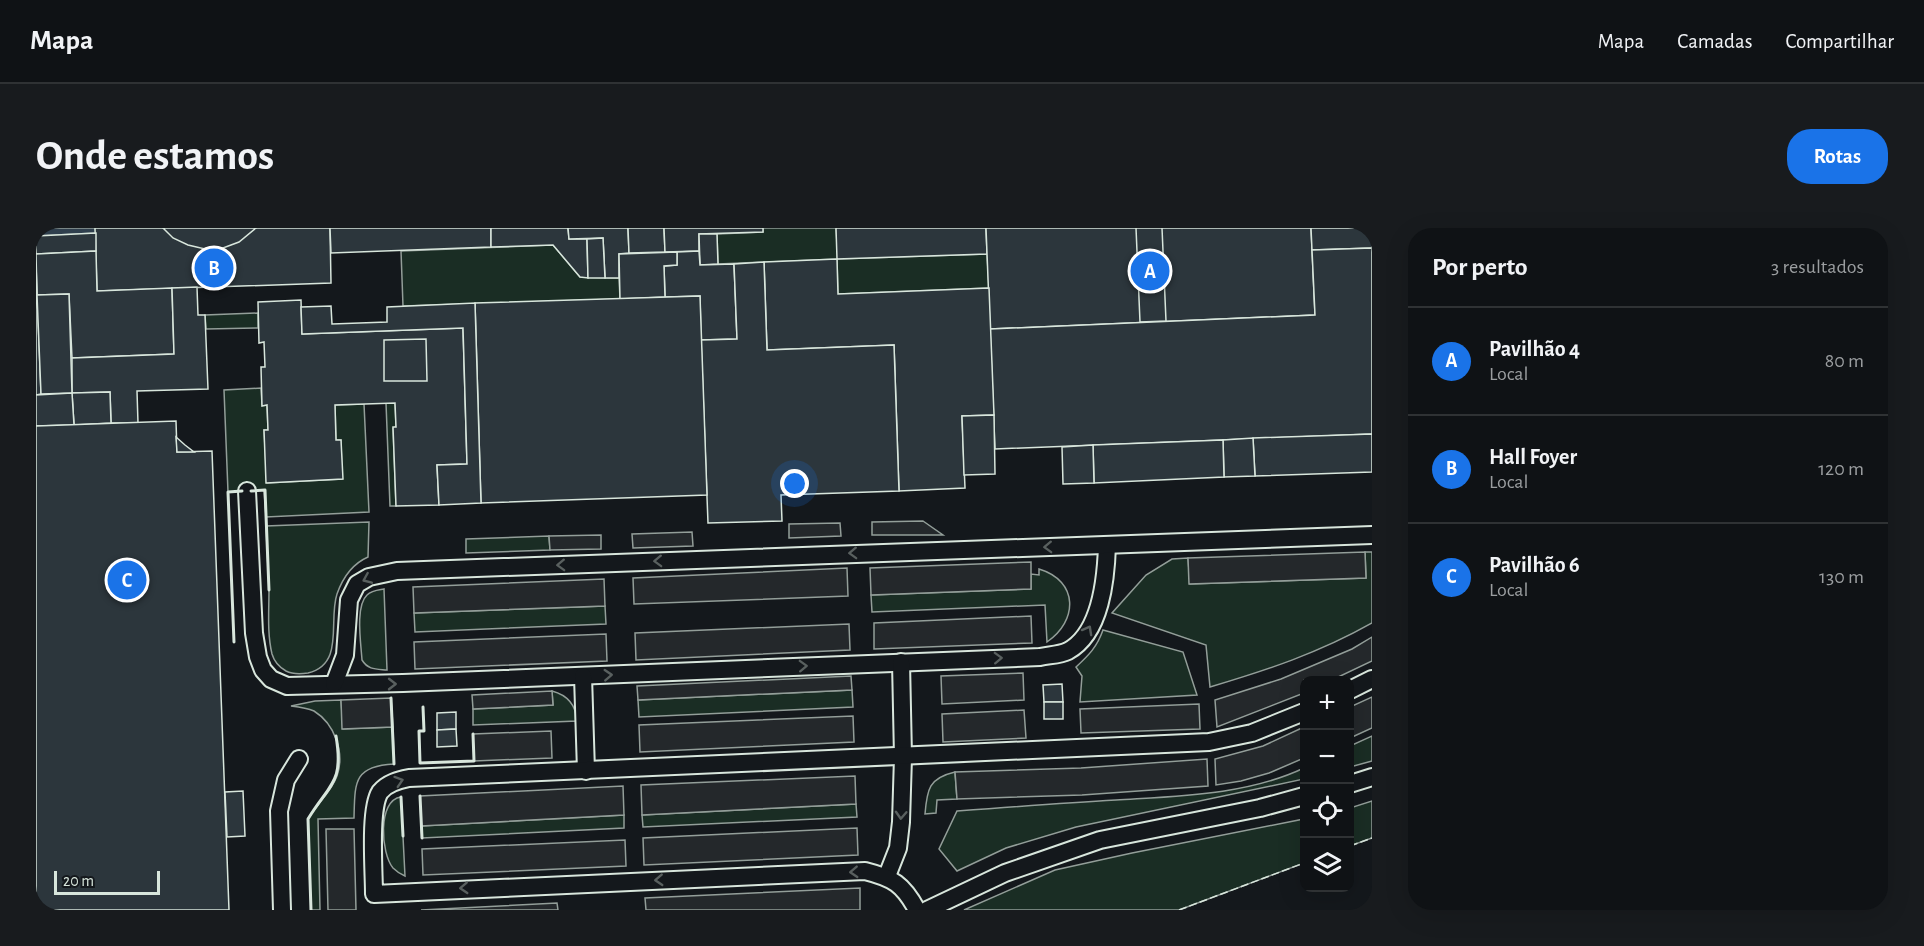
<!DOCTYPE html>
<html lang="pt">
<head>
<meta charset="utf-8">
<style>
  :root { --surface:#0f1215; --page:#181b1e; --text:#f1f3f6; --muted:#9b9ea0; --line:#2f3234; --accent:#1a73e8 }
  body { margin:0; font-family:"Alegreya Sans",sans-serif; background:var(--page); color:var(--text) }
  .controls { position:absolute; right:18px; bottom:18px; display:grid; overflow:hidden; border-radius:12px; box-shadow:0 6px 24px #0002 }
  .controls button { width:54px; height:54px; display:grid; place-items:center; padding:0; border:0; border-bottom:2px solid var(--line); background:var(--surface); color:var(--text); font:30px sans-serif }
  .scale { position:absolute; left:18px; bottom:15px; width:106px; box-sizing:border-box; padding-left:6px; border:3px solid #d8e6dc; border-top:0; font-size:16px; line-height:21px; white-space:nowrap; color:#d8e6dc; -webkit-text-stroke:4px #14181c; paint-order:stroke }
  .you { position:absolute; left:759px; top:256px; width:21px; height:21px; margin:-15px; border:4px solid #fff; border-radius:50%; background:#1a73e8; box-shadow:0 0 0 9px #1a73e833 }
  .badge { display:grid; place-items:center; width:39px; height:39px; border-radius:50%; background:var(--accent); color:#fff; font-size:20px; font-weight:700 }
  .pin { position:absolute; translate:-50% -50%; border:3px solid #fff; box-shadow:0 2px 6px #0006 }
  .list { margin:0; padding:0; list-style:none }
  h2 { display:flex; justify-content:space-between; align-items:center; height:78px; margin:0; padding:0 24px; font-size:26px }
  h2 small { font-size:20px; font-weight:400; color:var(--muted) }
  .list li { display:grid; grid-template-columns:39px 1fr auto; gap:18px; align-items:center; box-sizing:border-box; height:108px; padding:0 24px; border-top:2px solid var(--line) }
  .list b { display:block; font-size:22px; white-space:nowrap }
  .list p { margin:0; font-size:20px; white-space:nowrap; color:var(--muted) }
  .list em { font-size:20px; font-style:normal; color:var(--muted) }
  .icon { flex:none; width:33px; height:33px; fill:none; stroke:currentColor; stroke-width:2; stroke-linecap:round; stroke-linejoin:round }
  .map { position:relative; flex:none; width:1336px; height:682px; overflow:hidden; border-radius:24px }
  header { display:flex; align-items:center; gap:36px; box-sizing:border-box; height:84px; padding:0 30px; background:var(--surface); border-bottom:2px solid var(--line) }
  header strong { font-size:28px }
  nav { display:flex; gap:33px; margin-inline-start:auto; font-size:21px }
  .intro { display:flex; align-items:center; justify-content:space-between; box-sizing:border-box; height:144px; padding:0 36px }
  h1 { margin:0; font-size:42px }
  .button { padding:15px 27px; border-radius:24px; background:var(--accent); color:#fff; font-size:21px; font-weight:700 }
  main { display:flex; gap:36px; padding:0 36px }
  aside { flex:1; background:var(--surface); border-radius:24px; box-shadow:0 6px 24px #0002 }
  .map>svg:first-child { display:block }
</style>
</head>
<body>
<header>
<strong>Mapa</strong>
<nav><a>Mapa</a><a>Camadas</a><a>Compartilhar</a></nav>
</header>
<div class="intro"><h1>Onde estamos</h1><a class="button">Rotas</a></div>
<main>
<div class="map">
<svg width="1336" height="682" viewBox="0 0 1336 682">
  <rect width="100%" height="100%" fill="#14181c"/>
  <g fill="#1a2d24" stroke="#939e99" stroke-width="1.5">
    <polygon points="727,0 800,0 802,31 951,26 953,60 802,66 801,31 682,36 681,6 727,4"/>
    <polygon points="517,17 544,49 583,50 584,71 367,78 365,23"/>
    <polygon points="222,85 222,100 170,101 169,87"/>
    <polygon points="225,160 226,177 231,177 232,202 228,202 231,255 306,251 305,212 300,212 299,177 328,176 333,284 230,289 228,262 192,264 188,162"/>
    <polygon points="350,175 359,175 360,199 357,200 360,278 354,278"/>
    <path d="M333,294L332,329C316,336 307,349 301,366C292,393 309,436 272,445C265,446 256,446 250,443C243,439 238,433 236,426C231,405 233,383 233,362C232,340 231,319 230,298Z"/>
    <polygon points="513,308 514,322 430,325 430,311"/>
    <path d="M1329,324H1336V395C1283,425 1231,442 1174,459L1170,417L1076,385L1110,347L1136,331L1152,330L1154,356L1330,350Z"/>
    <path d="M1003,341C1043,353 1042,393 1011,414L1009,377L836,384L835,367L995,361V346L1003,347Z"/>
    <path d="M348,361L351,442C340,441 332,442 326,432C325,416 319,378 331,367C336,362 342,362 348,361Z"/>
    <polygon points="569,378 570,396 379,404 378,385"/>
    <path d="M1067,402L1147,424L1161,467L1044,474L1046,448L1040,439C1053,427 1061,419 1067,402Z"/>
    <polygon points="816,462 817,479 603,489 602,472"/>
    <path d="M516,463C531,467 540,477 541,493L437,497V481L517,477Z"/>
    <path d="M305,472L307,501L357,499L358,536C317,538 319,555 318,590L282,591L284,682H275L272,591C281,576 295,564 301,548C309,525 299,496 278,483C271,480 263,479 255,478L279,473Z"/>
    <polygon points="1336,508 1336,533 1314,539 1314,518"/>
    <path d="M1268,540V551L1040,599L970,620L921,643L903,621L921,583C974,579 1027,575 1080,572C1143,568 1211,567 1268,540Z"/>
    <path d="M919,544L921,571L901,572L900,585L889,586C891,561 893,550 919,544Z"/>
    <path d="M365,569L369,648C364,646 360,643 357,640C345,626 341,572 365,569Z"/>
    <polygon points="1336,573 1336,610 1314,618 1314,580"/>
    <polygon points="820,576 821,589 607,599 606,587"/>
    <polygon points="588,587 588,600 386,610 385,598"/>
    <polygon points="1268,591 1268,635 1143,682 928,682 1019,642 1096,625"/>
  </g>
  <g fill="#24282b" stroke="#939e99" stroke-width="1.5">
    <polygon points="887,293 907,307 836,307 836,294"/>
    <polygon points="804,295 805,308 753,310 753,296"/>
    <polygon points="656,304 657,318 597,320 596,306"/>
    <polygon points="565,307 565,321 514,322 513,308"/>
    <polygon points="1329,324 1330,350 1153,356 1152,330"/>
    <polygon points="995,334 995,361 835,367 834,340"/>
    <polygon points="811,340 812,368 598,376 597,350"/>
    <polygon points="568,351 569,378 378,385 377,359"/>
    <polygon points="995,388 996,415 838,421 838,395"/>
    <polygon points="813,396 814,422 600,432 599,405"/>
    <polygon points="570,406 571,433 379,441 378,414"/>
    <polygon points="1336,409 1336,433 1296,452 1268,452 1268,465 1181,499 1179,472 1245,451 1316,421"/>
    <polygon points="987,445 988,472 906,476 905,448"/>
    <polygon points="815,448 816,462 602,472 601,458"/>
    <polygon points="516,463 517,477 437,481 436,467"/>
    <polygon points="1336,469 1336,500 1314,510 1314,479"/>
    <polygon points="355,470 357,499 306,501 305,472"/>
    <polygon points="1163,476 1164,501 1045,505 1044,481"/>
    <polygon points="988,482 990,510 907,514 906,486"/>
    <polygon points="817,488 818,514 604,524 603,497"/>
    <polygon points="1268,499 1268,530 1233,545 1205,553 1180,557 1179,531 1227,518"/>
    <polygon points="515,503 516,530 438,533 437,506"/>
    <polygon points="1171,531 1172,558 1046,567 921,571 919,544 1045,540"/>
    <polygon points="819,548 820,576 606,587 605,557"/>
    <polygon points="587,558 588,587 385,598 384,568"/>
    <polygon points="821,600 822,627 608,637 607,610"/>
    <polygon points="290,601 318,601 320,682 292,682"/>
    <polygon points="589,612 590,638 387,647 386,621"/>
    <polygon points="824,660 824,682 610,682 609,670"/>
    <polygon points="521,675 522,682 385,682"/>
  </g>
  <polygon fill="#2f3f4d" stroke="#939e99" stroke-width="1.5" points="0,0 59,0 60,5 0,8"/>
  <g fill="#2c363c" stroke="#d8e6dc" stroke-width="1.5">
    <polygon points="59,0 294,0 295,55 61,63"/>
    <polygon points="127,0 220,0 203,14 187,20 169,21 152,17 137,10"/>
    <polygon points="294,0 455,0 455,19 295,25"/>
    <polygon points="455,0 532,0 533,11 551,11 552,50 544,49 517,17 455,19"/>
    <polygon points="532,0 592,0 593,25 583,26 583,50 569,50 567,10 533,11"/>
    <polygon points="592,0 628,0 629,24 593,25"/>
    <polygon points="628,0 727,0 727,4 663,6 663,23 629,24"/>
    <polygon points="800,0 950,0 951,26 801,31"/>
    <polygon points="950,0 1275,0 1279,87 954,101"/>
    <polygon points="1100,0 1126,0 1130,93 1104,94"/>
    <polygon points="1275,0 1336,0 1336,20 1276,22"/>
    <polygon points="60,5 60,23 0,26 0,8"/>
    <polygon points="663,6 681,6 682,36 664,37"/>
    <polygon points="567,10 569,50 552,50 551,11"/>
    <polygon points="1336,20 1336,206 959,221 954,101 1279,87 1276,22"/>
    <polygon points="60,23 61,63 136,60 138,126 36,130 33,66 1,67 0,26"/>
    <polygon points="663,23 664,37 698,36 701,111 665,112 664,68 629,69 628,38 641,37 641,24"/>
    <polygon points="641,24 641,37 628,38 629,69 584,71 583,26"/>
    <polygon points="801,31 802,66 953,60 958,187 926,188 929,260 863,263 858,117 731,122 728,34"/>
    <polygon points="728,34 731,122 858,117 863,263 745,267 746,293 672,295 665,112 701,111 698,36"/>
    <polygon points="0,37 5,166 0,167"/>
    <polygon points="161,59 162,87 169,87 172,161 101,163 102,195 75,195 74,164 36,165 36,130 138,126 136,60"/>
    <polygon points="33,66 36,165 5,166 1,67"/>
    <polygon points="664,68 671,267 445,275 439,75"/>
    <polygon points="265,72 266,106 427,100 431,236 401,237 403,277 360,278 357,199 360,199 359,175 299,177 300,212 305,212 307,251 230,255 228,202 232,202 231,177 226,178 225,139 229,139 228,114 223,115 222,74"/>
    <polygon points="439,75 445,275 403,277 401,237 431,236 427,100 266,106 265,79 295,78 296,96 351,94 351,79"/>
    <polygon points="390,111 391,153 348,153 348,112"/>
    <polygon points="74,164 75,195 38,197 36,165"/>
    <polygon points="36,165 38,197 0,198 0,167"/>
    <polygon points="958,187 959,246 928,247 926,188"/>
    <polygon points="140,193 141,224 176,223 193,682 0,682 0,198"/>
    <polygon points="1336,206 1336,244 1219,248 1217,210"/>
    <polygon points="140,209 149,217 158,224 141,224"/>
    <polygon points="1217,210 1219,248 1188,249 1187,212"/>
    <polygon points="1187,212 1188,249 1058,255 1057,217"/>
    <polygon points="1057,217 1058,255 1027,256 1026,219"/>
    <polygon points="1026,456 1027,474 1008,474 1007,457"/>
    <rect x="1008" y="474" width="19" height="17"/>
    <polygon points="420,484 420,501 401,502 401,485"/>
    <polygon points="420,501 421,518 401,519 401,502"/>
    <polygon points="207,563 209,608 191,609 189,564"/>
  </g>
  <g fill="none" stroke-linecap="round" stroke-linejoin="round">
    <defs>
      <g id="lane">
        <path d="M211,263L218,405L222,429L227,442L235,451L251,458L367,455L1004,429C1013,427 1024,427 1032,423C1065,405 1070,351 1071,317"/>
        <polyline points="547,448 550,543"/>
        <polyline points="298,456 309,427 313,372 321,356 333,349 361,343 1336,307"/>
        <polyline points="1314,462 1336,451"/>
        <polyline points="1314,556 1336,549"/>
        <polyline points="851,648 862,620 865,594 867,529 865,434"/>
        <polyline points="246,682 243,583 250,552 263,531"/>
        <path d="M881,682C867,656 857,650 829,643L338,666C338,643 333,581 344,564C351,555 363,552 373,550L1173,514L1216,505L1268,484"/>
        <polyline points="891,682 969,645 1064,612 1224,580 1268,568"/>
      </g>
    </defs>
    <use href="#lane" stroke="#d8e6dc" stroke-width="20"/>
    <use href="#lane" stroke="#14181c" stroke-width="16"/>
    <g stroke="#d8e6dc" stroke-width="1.5" stroke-dasharray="8 3" stroke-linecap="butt">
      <polyline points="1314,618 1336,610"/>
      <polyline points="1143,682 1268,635"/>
    </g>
    <g stroke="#d8e6dc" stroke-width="3">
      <polyline points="215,263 229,262 233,362"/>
      <polyline points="198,414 192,264 206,263"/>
      <polyline points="355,470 358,536"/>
      <polyline points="387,479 388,503 383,503 384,535 438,533 437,506"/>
      <polyline points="384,568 386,610"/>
      <polyline points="365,569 367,608"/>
      <path d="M275,682L272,591C294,555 308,555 300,508"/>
    </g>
  </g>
  <defs><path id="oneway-chevron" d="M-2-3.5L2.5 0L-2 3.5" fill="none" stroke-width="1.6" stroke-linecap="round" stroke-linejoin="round" transform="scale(1.5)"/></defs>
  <g stroke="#59605f">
    <use href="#oneway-chevron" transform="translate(1012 319) rotate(178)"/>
    <use href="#oneway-chevron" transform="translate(817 325) rotate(178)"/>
    <use href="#oneway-chevron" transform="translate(622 333) rotate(178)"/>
    <use href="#oneway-chevron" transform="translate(525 337) rotate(178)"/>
    <use href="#oneway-chevron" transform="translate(331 351) rotate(157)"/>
    <use href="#oneway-chevron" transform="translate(1052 402) rotate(-61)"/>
    <use href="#oneway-chevron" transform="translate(962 430) rotate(-2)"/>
    <use href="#oneway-chevron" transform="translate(767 438) rotate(-2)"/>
    <use href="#oneway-chevron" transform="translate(572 447) rotate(-3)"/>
    <use href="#oneway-chevron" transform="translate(356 456)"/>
    <use href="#oneway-chevron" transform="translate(363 553) rotate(-18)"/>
    <use href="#oneway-chevron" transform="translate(865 587) rotate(93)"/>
    <use href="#oneway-chevron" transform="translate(818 644) rotate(177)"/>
    <use href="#oneway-chevron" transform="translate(623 652) rotate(177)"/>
    <use href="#oneway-chevron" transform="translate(428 660) rotate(177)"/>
  </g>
</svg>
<div class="controls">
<button>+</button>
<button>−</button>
<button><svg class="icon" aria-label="locate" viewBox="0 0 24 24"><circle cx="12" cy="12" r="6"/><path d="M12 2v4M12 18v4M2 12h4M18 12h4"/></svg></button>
<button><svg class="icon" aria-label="layers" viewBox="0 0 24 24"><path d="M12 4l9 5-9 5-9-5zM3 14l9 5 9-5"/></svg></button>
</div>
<div class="scale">20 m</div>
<div class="you"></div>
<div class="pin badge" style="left:1114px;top:43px">A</div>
<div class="pin badge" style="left:178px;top:40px">B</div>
<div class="pin badge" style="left:91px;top:352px">C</div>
</div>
<aside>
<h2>Por perto<small>3 resultados</small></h2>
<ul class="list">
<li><span class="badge">A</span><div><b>Pavilhão 4</b><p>Local</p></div><em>80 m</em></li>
<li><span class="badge">B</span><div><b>Hall Foyer</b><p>Local</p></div><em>120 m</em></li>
<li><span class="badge">C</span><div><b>Pavilhão 6</b><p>Local</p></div><em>130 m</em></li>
</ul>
</aside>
</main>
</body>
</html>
